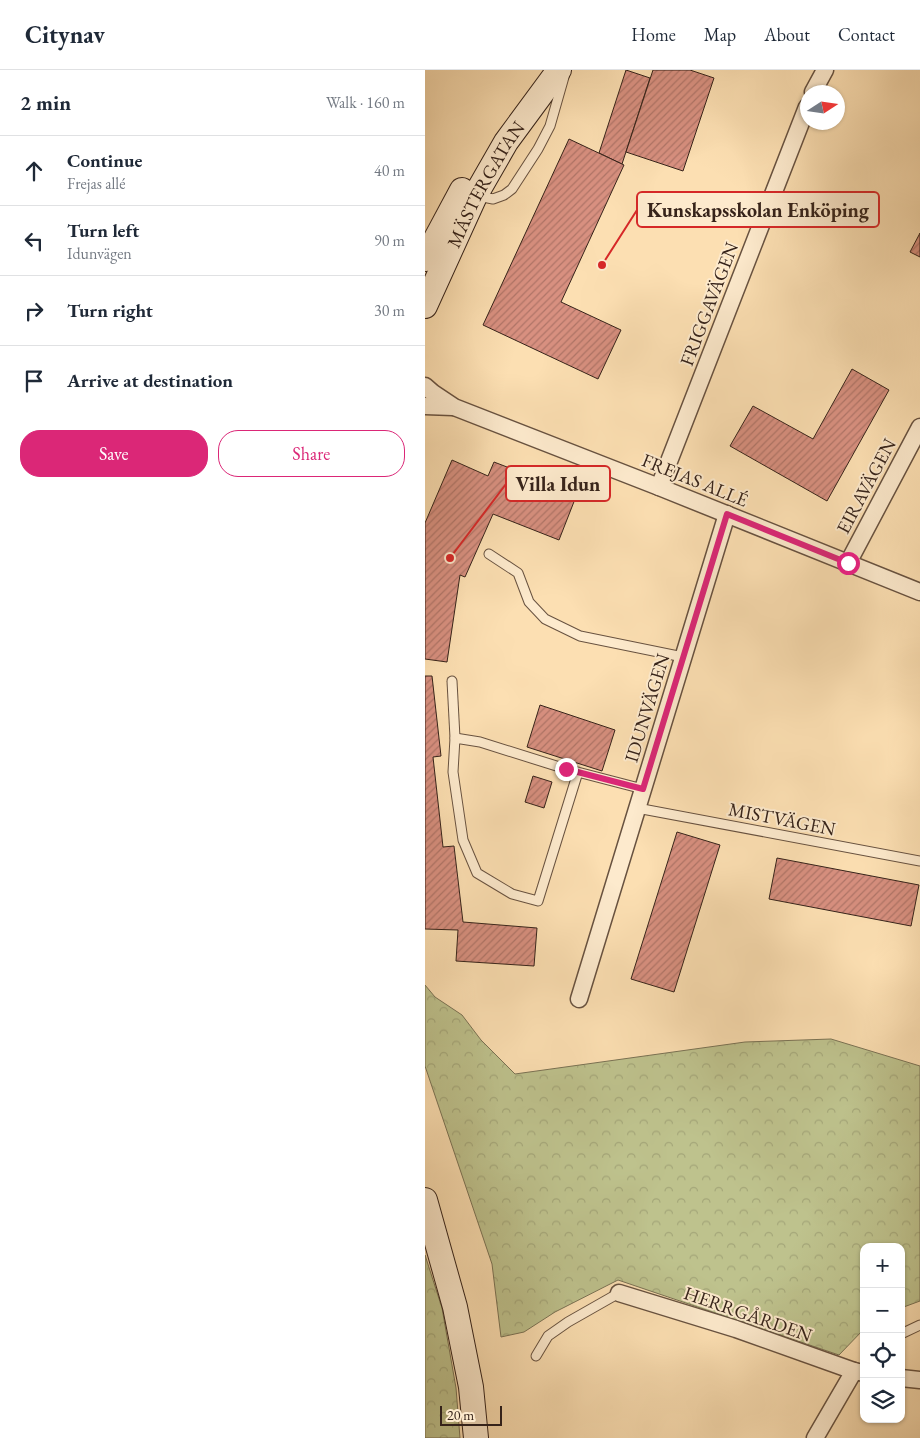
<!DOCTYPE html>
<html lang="en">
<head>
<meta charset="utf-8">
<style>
  :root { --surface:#fff; --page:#f2f2f3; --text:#1f2937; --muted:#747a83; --line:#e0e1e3; --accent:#db2777 }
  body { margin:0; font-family:"EB Garamond",serif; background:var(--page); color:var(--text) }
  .controls { position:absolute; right:15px; bottom:15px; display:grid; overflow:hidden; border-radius:10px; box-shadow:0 1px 4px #0004 }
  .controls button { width:45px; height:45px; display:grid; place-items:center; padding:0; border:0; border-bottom:1px solid var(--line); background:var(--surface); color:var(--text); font:25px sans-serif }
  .compass { position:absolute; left:375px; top:15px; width:45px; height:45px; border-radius:50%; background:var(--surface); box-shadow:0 1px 4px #0004; rotate:78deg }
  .scale { position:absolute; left:15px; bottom:12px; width:62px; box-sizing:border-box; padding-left:5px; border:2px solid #36231a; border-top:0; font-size:14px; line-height:18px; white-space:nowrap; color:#36231a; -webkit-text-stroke:4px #fdeacd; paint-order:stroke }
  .stop { position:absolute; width:15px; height:15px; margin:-11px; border:4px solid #db2777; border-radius:50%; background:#fff }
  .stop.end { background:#db2777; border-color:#fff; box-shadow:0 1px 5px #0008 }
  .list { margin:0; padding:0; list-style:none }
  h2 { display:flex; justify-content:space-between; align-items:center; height:65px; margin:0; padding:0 20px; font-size:21px }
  h2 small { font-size:16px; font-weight:400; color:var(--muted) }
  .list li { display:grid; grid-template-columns:32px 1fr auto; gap:15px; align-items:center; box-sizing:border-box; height:70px; padding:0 20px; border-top:1px solid var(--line) }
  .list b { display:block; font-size:19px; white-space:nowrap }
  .list p { margin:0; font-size:16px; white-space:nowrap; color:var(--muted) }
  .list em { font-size:16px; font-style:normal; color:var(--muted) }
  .actions { display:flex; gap:10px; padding:15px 20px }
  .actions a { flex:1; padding:11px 0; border:1px solid var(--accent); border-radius:20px; text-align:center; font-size:18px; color:var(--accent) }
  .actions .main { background:var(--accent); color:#fff }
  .icon { flex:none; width:28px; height:28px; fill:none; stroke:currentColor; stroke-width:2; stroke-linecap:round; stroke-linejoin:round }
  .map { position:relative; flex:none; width:495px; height:1368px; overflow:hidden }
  header { display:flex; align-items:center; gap:30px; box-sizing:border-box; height:70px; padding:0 25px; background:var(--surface); border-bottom:1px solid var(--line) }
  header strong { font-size:24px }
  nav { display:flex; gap:28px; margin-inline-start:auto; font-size:18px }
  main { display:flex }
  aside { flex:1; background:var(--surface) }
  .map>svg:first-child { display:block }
</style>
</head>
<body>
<header>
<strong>Citynav</strong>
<nav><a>Home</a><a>Map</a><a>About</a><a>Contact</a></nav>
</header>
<main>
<aside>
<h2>2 min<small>Walk · 160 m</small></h2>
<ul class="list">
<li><svg class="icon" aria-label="ahead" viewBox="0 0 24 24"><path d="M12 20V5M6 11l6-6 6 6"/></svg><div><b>Continue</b><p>Frejas allé</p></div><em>40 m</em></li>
<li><svg class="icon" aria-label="left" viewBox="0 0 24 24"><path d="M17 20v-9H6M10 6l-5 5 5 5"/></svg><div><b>Turn left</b><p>Idunvägen</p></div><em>90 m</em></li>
<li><svg class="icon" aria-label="right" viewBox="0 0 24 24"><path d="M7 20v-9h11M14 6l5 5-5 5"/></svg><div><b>Turn right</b></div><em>30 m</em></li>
<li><svg class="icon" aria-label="arrive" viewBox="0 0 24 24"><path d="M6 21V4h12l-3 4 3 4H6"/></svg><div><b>Arrive at destination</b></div></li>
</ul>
<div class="actions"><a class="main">Save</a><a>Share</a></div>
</aside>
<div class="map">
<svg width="495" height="1368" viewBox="0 0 495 1368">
  <defs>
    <pattern id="forest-crowns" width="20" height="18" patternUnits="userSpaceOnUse" patternTransform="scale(1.25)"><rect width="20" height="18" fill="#bec28d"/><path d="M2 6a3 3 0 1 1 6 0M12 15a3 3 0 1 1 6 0" fill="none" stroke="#a4a679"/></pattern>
    <pattern id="building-hatch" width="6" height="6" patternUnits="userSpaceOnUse" patternTransform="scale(1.25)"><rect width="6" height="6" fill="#d89080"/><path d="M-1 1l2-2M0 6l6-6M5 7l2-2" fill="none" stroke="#b07568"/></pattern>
  </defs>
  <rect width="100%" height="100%" fill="#fcdfb2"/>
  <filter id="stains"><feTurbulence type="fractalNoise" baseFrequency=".004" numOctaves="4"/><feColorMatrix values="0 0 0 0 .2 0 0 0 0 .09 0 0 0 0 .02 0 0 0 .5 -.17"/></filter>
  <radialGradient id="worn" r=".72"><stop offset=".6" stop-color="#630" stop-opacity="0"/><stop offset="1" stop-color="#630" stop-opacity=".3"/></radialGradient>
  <g fill="url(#forest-crowns)" stroke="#7a7254">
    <polygon points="0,915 10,927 37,945 56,970 90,1004 320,972 406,969 495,996 495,1231 476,1238 476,1177 439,1177 439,1259 414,1285 193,1210 130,1242 99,1262 76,1267 67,1194 0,996"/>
    <polygon points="0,1185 17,1238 31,1318 35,1368 0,1368"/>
  </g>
  <g fill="url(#building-hatch)" stroke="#36231a">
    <polygon points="201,0 225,8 197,94 174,83"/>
    <polygon points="228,0 265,0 289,8 258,101 201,82"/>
    <polygon points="144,69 199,95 136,232 196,260 173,309 58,255"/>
    <polygon points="495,163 495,187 485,182"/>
    <polygon points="427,299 464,320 402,431 305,376 328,336 388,369"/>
    <polygon points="27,390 63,406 69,392 152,424 134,470 68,444 40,507 35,505 22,592 0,589 0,453"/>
    <polygon points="0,606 7,606 16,686 8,687 18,777 29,776 38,852 112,858 109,896 31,891 33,860 0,859"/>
    <polygon points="115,635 190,660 177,701 102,677"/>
    <polygon points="108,706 127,712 119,738 100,732"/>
    <polygon points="252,762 295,775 249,922 206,909"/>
    <polygon points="352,788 494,815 486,856 344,829"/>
  </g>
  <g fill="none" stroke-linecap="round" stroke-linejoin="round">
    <defs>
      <g id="service">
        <polyline points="53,126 68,129 79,125 87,119 113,79 125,56 139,7"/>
        <polyline points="64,484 93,503 104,532 120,549 155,566 258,587"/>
        <polyline points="27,611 30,668"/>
        <polyline points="153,702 113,831 87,824 52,803 38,770 28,702 30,668 55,672 141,699 218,719"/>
        <polyline points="212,738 495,791"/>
        <polyline points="476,1264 495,1255"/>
        <polyline points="111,1286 123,1266 143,1252 194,1223"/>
      </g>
      <g id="minor">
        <polyline points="388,22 400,0"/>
        <polyline points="0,316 8,323 29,337 234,417 495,522"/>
        <polyline points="0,336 28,337"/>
        <polyline points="234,417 382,37"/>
        <polyline points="423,493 495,357"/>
        <polyline points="154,929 302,444"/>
        <polyline points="194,1223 311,1259 429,1301 439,1303"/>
        <polyline points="476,1308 495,1310"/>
        <polyline points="390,1368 429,1301"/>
      </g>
      <g id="secondary">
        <polyline points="0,189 37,120"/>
        <path id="s1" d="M0,236L50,126L81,72L134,0"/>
        <polyline points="0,1130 30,1237 46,1317 51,1368"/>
      </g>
    </defs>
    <use href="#service" stroke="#685240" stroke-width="11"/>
    <use href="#minor" stroke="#685240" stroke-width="19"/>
    <use href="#secondary" stroke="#36231a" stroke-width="26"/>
    <use href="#service" stroke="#fdeacd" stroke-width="9"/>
    <use href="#minor" stroke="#fdeacd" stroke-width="16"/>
    <use href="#secondary" stroke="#fdeacd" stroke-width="24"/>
  </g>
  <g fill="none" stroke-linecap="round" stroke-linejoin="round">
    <polyline stroke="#db2777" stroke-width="6" points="141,699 218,719 302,444 423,493"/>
  </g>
  <g text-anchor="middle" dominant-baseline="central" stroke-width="4" stroke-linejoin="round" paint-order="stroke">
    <g font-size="19" fill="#36231a" stroke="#fdeacd">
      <text stroke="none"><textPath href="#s1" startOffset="136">MÄSTERGATAN</textPath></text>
      <text transform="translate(284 234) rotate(-69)">FRIGGAVÄGEN</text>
      <text transform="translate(270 410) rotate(22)">FREJAS ALLÉ</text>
      <text transform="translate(441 416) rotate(-62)">EIRAVÄGEN</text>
      <text transform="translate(222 638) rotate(-73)">IDUNVÄGEN</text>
      <text transform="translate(357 749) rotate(11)">MISTVÄGEN</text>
      <text transform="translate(323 1244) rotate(19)">HERRGÅRDEN</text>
    </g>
  </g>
  <path fill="none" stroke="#d62828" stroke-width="2" d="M177 195L212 140M25 488L81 414"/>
  <g fill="#d62828" stroke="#fdeacd" stroke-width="2">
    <circle cx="177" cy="195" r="5"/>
    <circle cx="25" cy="488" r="5"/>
  </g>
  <g fill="#fdeacd" stroke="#d62828" stroke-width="2">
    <rect x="212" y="122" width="242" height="35" rx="5"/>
    <rect x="81" y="396" width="104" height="35" rx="5"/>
  </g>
  <g font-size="20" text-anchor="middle" font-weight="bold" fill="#36231a">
    <text x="333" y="147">Kunskapsskolan Enköping</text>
    <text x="133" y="421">Villa Idun</text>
  </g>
  <rect width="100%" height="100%" filter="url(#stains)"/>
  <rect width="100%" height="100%" fill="url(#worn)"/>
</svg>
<div class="controls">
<button>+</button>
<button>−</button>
<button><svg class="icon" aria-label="locate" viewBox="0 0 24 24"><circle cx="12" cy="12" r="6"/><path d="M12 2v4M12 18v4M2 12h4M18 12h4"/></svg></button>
<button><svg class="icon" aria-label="layers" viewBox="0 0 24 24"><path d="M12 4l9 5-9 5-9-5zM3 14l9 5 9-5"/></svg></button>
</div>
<svg class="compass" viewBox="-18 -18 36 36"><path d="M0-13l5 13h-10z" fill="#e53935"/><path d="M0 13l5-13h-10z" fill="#747a83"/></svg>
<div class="scale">20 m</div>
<div class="stop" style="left:423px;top:493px"></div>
<div class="stop end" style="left:141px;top:699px"></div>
</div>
</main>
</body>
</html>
